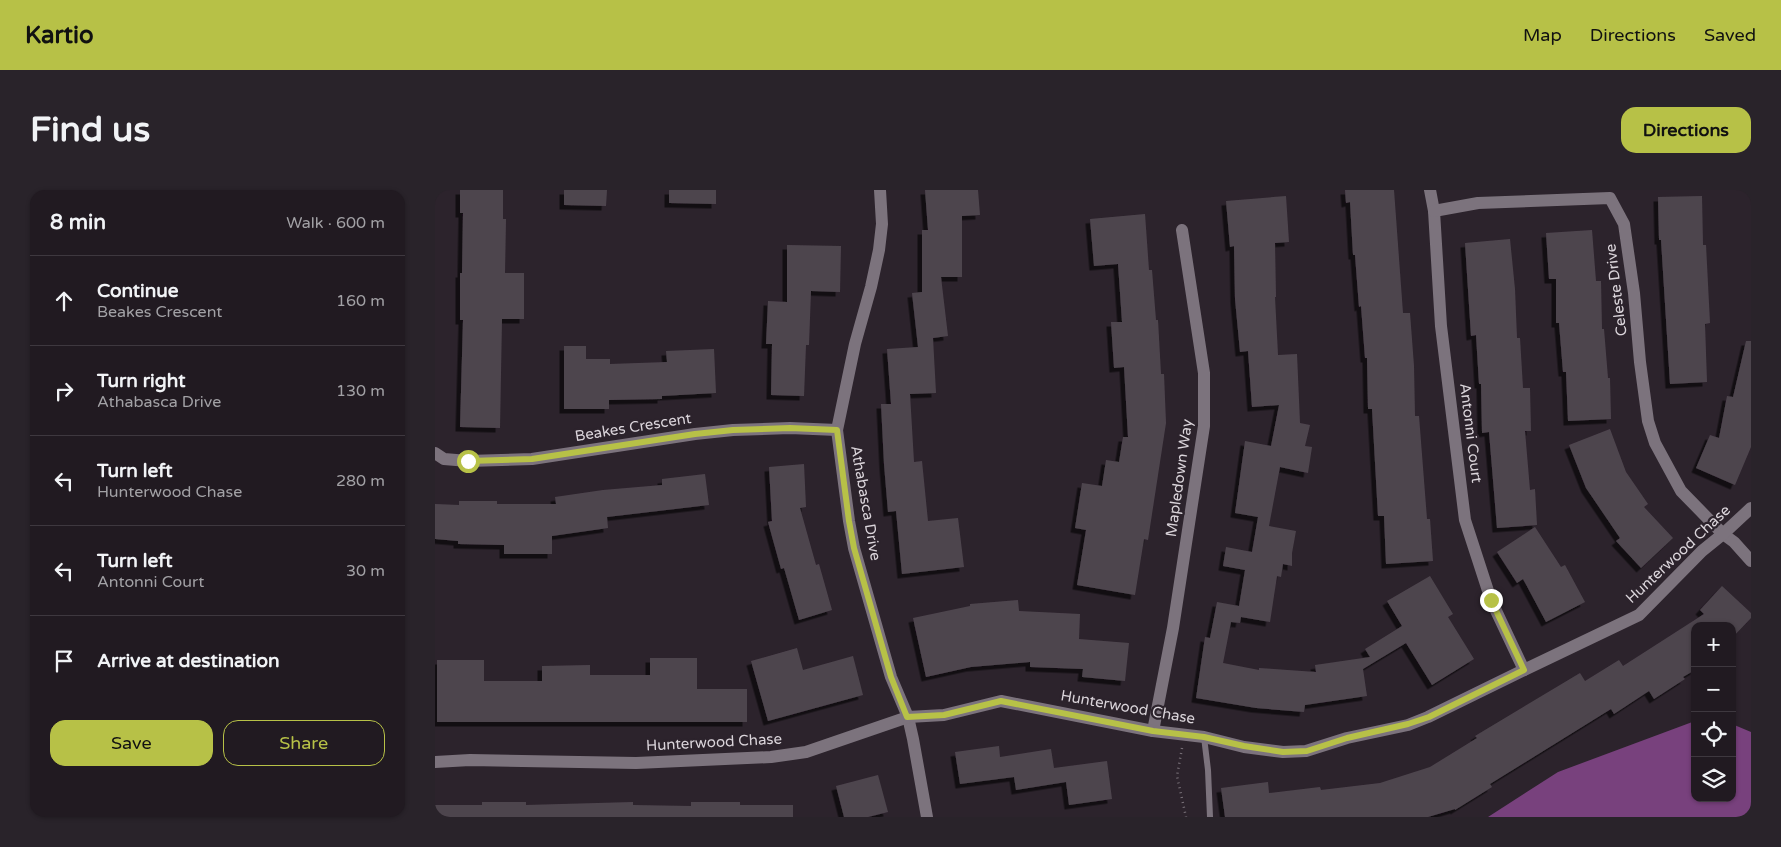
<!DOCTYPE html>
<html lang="en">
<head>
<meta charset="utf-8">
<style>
  :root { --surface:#211a21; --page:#29232a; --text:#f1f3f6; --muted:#a2a1a5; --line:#3e383f; --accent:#b7c147 }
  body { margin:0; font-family:"Varela Round",sans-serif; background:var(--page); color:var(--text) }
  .controls { position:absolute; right:15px; bottom:15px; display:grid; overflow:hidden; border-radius:10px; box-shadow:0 1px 4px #0004 }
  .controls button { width:45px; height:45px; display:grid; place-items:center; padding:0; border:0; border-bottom:1px solid var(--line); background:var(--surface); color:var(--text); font:25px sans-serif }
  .stop { position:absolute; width:15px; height:15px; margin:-11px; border:4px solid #b7c147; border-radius:50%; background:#fff }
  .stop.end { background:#b7c147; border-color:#fff; box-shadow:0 1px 5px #0008 }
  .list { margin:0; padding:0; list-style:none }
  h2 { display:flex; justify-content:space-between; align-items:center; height:65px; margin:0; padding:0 20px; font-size:21px }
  h2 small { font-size:16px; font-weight:400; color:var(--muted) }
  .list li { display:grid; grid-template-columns:32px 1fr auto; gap:15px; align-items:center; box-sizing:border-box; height:90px; padding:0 20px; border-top:1px solid var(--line) }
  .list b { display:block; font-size:19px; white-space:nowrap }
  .list p { margin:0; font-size:16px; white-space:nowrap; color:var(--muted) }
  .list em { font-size:16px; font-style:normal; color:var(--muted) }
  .actions { display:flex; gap:10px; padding:15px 20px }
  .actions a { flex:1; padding:11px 0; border:1px solid var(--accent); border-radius:15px; text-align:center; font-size:18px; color:var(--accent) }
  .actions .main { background:var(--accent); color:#111 }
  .icon { flex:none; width:28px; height:28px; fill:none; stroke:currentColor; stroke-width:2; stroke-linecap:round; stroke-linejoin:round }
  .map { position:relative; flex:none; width:1316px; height:627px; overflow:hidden; border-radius:15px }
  header { display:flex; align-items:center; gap:30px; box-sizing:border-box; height:70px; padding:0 25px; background:var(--accent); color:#111 }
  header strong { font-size:24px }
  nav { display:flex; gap:28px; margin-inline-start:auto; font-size:18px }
  .intro { display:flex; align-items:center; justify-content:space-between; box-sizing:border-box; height:120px; padding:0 30px }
  h1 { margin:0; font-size:35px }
  .button { padding:12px 22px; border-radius:15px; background:var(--accent); color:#111; font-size:18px; font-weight:700 }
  main { display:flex; gap:30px; padding:0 30px }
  aside { flex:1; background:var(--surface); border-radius:15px; box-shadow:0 1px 4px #0004 }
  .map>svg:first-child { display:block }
</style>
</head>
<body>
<header>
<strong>Kartio</strong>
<nav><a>Map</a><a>Directions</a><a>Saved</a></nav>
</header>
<div class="intro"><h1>Find us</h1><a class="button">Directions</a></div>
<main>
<aside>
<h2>8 min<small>Walk · 600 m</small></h2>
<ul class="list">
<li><svg class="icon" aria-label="ahead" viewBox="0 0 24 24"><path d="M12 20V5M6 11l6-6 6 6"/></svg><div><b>Continue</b><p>Beakes Crescent</p></div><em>160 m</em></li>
<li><svg class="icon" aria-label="right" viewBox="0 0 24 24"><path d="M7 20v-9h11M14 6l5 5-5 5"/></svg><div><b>Turn right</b><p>Athabasca Drive</p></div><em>130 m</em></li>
<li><svg class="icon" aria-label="left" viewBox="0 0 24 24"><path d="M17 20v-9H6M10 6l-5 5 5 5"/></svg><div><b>Turn left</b><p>Hunterwood Chase</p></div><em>280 m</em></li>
<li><svg class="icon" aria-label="left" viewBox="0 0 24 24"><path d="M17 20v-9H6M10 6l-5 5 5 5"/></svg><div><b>Turn left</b><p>Antonni Court</p></div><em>30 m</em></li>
<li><svg class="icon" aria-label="arrive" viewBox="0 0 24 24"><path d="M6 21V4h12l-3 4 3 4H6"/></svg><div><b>Arrive at destination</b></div></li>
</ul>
<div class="actions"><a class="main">Save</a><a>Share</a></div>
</aside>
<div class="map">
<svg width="1316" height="627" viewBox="0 0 1316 627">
  <defs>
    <filter id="shadow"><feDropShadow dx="-4.5" dy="4.5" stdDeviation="0" flood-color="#0009"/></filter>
  </defs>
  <rect width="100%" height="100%" fill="#2c232c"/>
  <polygon fill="#78417d" points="1260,531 1260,608 1297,608 1297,534 1316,542 1316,627 1053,627 1123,582"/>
  <g fill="#4e454e" filter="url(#shadow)">
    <polygon points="25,0 68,0 68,29 71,29 70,83 89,83 89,129 67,129 65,238 25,237 28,130 25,130 25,83 27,83 28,23 25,23"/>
    <polygon points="129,0 172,0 171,16 129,15"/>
    <polygon points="234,0 281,0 281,14 234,13"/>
    <polygon points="490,0 543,0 545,25 527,26 527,87 506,87 513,146 498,148 501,203 475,204 479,272 487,271 493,331 523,328 529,377 467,384 461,321 453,322 449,274 446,214 456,214 452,159 483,157 477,103 487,102 487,40 493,40"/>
    <polygon points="910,0 959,0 968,123 975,123 979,176 980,226 984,226 992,329 995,329 998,371 951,374 949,326 943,326 937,219 933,219 932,168 930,168 926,116 924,117 920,65 918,65 915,12 911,13"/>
    <polygon points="851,6 854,52 840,53 841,107 840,107 843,165 862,164 865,233 875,235 870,256 877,257 873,283 845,277 834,336 861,341 857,363 857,376 848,374 846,387 842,386 835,432 806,427 805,433 796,432 788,473 824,480 824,478 881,482 880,475 935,467 930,459 967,436 952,411 995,386 1018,424 1013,427 1039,469 997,495 971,453 928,479 932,506 870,515 869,522 821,518 761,508 770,447 775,448 782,412 804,416 810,380 788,376 791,357 817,362 823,327 800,323 810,251 836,256 844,215 817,217 813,161 805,162 800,109 799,56 795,57 791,11"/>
    <polygon points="1267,6 1268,55 1271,55 1275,133 1270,134 1272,192 1235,194 1226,50 1224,50 1223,7"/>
    <polygon points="710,24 714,80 717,80 721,130 723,130 726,184 729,184 731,233 713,350 709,349 700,405 642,395 651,340 640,338 647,293 667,296 671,270 684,272 688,247 693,247 689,177 679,178 676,132 687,132 683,74 659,76 655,29"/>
    <polygon points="1157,40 1161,91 1166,91 1167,139 1169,139 1173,188 1175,188 1176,229 1133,231 1131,182 1128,182 1124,133 1121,133 1121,89 1114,89 1111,43"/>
    <polygon points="1075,49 1080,99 1082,148 1085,148 1088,198 1095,198 1096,241 1090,241 1095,300 1100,299 1102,335 1062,338 1054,242 1047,243 1046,194 1044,194 1041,145 1036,146 1030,53"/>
    <polygon points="352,55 406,56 405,102 376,101 374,155 371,155 369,206 336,205 337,154 331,154 333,111 352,112"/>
    <polygon points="1311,151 1316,151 1316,257 1300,295 1261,278 1275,245 1284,248 1292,206 1298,207"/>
    <polygon points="129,156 151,156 151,169 175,169 175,174 232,172 231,161 279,159 281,203 227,206 227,209 174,210 174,219 129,219"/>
    <polygon points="1175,239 1191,282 1213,314 1209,317 1238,348 1206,378 1181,351 1185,348 1151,298 1134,255"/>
    <polygon points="369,274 371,317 365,318 381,375 384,374 397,420 364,430 349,378 346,379 333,332 337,331 334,277"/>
    <polygon points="270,284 274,315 172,327 173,338 117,346 117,364 69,364 69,355 23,354 23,351 0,349 0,314 24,315 24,311 62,311 62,314 121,314 120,307 168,300 227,295 227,289"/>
    <polygon points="1100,337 1126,377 1130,375 1150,412 1111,432 1088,389 1082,393 1062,362"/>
    <polygon points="1287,396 1316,423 1316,428 1297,448 1297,436 1260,436 1260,480 1248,487 1250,489 1219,509 1214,501 1179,524 1176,519 1055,594 1057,597 1020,620 1020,619 993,627 790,627 786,598 833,592 834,603 885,597 886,600 945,593 995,577 1042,548 1040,546 1145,483 1150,491 1184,470 1188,476 1269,424 1265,420"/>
    <polygon points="583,410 584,421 645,424 644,449 694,453 690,491 647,487 648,479 595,477 595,472 536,477 491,487 478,428 535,416 535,414"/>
    <polygon points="362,458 368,480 418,466 428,505 333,531 316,471"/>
    <polygon points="215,468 262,468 262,499 312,499 312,532 2,532 2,470 49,470 49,491 107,491 107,476 155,475 155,485 215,485"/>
    <polygon points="564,556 565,567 616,559 619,578 672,571 677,609 634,615 631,592 581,600 579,587 525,594 520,562"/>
    <polygon points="443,585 453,622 433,627 409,627 401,596"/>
    <polygon points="47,612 91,612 91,615 198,612 198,615 256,616 256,612 305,612 305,615 358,615 358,627 0,627 0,615 47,615"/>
  </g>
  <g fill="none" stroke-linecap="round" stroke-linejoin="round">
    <polyline stroke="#7a727a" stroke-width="2.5" stroke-dasharray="1 4" stroke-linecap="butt" points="747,558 742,586 751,627"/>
    <polyline stroke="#7c737d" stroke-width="6" points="769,547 773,580 775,627"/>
    <g stroke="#7c737d" stroke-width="12">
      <polyline points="445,0 447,34 444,60 436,97 420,154 402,240 414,331 419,358 456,487 473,527 478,549 492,627"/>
      <polyline points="995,0 999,21 1006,136 1030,330 1056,410 1089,480"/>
      <polyline points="999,21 1043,13 1175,8 1189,34 1199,103 1205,172 1213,231 1220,253 1246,301 1288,344 1299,352 1316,371"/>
      <polyline points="0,263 9,269 33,271 97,269 260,244 298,240 355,238 402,240"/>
      <polyline points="718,541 738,438 769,236 769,183 747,40"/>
      <polyline points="0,572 35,570 201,573 336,567 371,562 473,527 509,525 566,511 718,541 769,547 809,557 848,562 871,561 912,548 973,535 993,527 1089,480 1204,425 1267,361 1288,344 1316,318"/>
    </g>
  </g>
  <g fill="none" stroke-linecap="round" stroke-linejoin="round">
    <polyline stroke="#b7c147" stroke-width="6" points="33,271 97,269 260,244 298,240 355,238 402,240 414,331 419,358 456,487 472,527 509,525 566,511 718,541 769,547 809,556 848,562 872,561 912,548 973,534 994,527 1089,480 1056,410"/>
  </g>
  <g text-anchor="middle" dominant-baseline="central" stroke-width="4.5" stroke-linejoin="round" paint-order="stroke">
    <g font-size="15" fill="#dad4da" stroke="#2c232c">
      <text transform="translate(1181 100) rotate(-97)">Celeste Drive</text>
      <text transform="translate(198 237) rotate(-9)">Beakes Crescent</text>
      <text transform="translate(1036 243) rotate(83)">Antonni Court</text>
      <text transform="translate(744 288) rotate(-82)">Mapledown Way</text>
      <text transform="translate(431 313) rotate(80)">Athabasca Drive</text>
      <text transform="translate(1243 364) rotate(-43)">Hunterwood Chase</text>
      <text transform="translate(693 517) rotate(10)">Hunterwood Chase</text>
      <text transform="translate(279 552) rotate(-3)">Hunterwood Chase</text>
    </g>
  </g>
</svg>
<div class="controls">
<button>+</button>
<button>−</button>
<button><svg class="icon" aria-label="locate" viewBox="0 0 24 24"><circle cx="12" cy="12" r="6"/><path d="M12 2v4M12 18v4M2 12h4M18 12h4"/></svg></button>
<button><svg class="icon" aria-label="layers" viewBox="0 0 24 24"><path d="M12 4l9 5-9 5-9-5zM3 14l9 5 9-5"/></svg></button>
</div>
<div class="stop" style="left:33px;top:271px"></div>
<div class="stop end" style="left:1056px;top:410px"></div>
</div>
</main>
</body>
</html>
